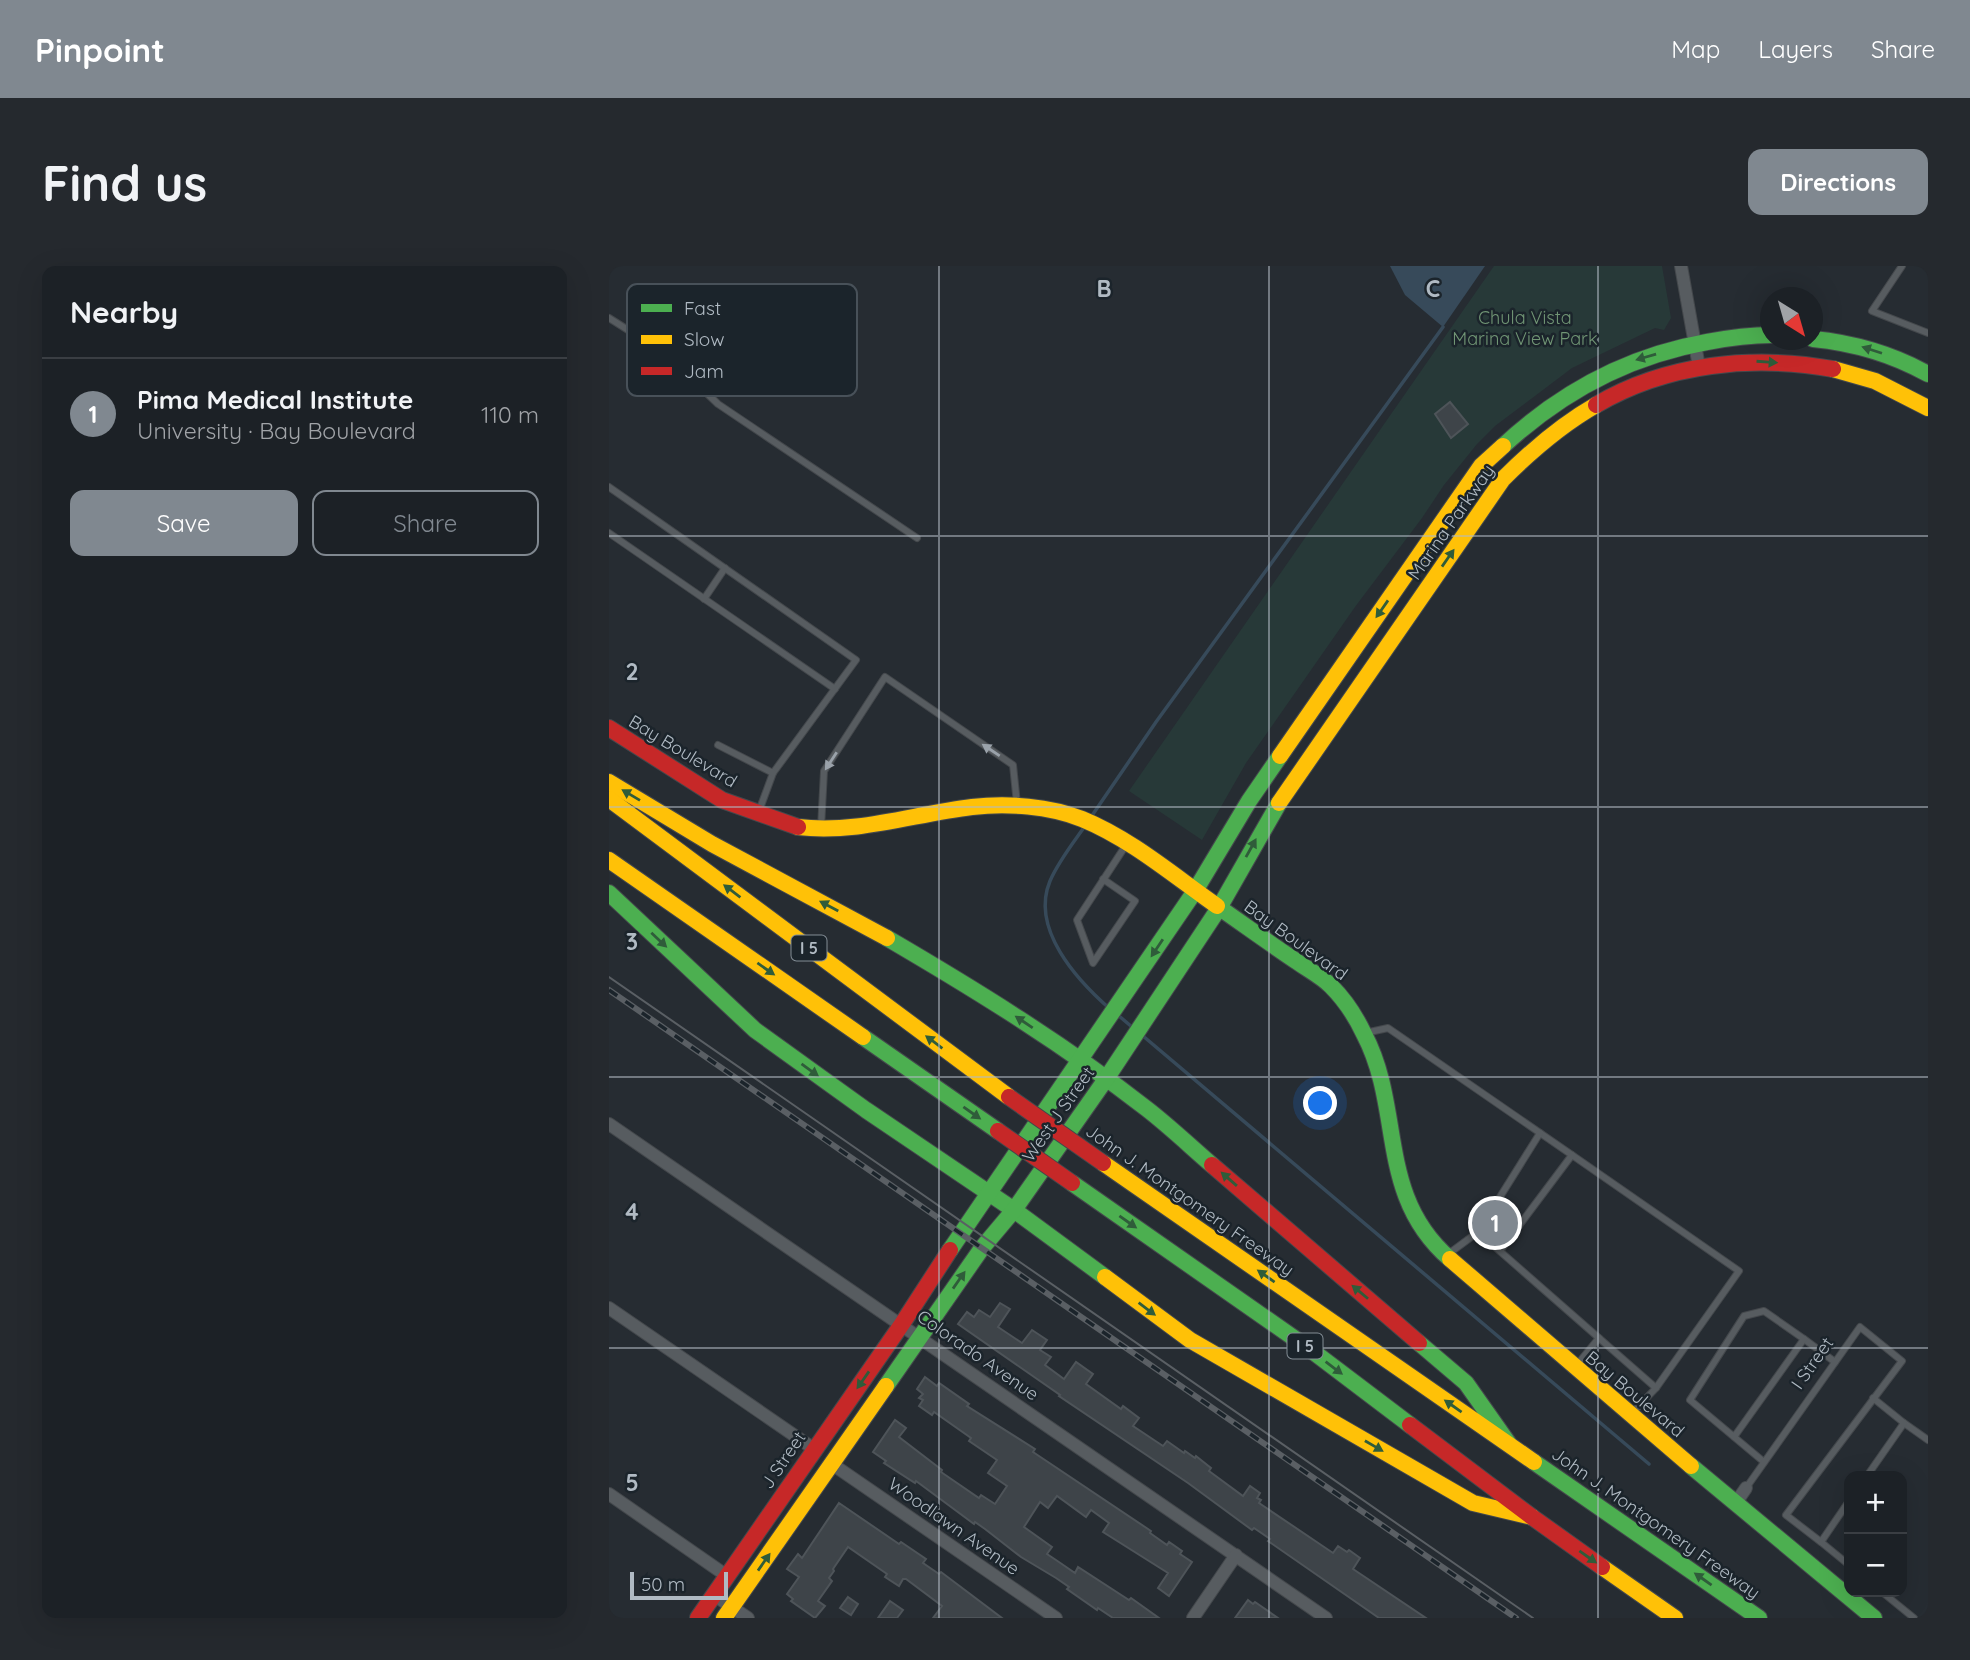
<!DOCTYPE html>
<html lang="en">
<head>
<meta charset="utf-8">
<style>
  :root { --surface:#1c2126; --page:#25292e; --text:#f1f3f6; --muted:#a0a3a7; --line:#3a3e43; --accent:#808890 }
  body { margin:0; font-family:Quicksand,sans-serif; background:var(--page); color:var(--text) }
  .controls { position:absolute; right:21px; bottom:21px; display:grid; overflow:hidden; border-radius:14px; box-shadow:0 7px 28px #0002 }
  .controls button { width:63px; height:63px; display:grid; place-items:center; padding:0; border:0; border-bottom:2px solid var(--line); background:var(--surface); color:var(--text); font:35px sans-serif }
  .compass { position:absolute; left:1151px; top:21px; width:63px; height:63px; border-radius:50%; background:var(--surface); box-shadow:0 7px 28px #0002; rotate:143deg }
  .scale { position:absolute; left:21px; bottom:18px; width:98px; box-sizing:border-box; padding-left:7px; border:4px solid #b0bac3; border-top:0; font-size:19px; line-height:24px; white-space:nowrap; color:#b0bac3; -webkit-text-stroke:5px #1b242b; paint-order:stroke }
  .you { position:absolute; left:712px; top:838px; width:24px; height:24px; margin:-18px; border:5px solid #fff; border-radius:50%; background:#1a73e8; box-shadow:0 0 0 10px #1a73e833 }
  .badge { display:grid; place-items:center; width:46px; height:46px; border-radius:50%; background:var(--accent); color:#fff; font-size:23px; font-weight:700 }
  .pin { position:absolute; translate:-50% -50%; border:4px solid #fff; box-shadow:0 2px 7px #0006 }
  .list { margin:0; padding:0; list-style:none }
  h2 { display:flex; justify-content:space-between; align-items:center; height:91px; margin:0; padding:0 28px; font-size:30px }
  h2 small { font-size:23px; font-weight:400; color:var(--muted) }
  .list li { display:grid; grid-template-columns:46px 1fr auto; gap:21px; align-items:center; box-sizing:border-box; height:112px; padding:0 28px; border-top:2px solid var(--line) }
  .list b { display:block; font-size:26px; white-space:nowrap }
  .list p { margin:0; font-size:23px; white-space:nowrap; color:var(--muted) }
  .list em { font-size:23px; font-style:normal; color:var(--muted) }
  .actions { display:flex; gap:14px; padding:21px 28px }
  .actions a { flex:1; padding:16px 0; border:2px solid var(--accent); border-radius:14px; text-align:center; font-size:24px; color:var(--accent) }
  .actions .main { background:var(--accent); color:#fff }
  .map { position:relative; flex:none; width:1319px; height:1352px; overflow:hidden; border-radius:14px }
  header { display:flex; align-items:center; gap:42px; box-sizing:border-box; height:98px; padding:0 35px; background:var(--accent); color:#fff }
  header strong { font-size:33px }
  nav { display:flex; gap:38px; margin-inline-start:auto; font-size:24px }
  .intro { display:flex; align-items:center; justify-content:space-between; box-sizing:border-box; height:168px; padding:0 42px }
  h1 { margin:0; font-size:49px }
  .button { padding:18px 32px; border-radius:14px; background:var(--accent); color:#fff; font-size:24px; font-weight:700 }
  main { display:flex; gap:42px; padding:0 42px }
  aside { flex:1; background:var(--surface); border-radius:14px; box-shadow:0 7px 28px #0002 }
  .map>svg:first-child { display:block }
</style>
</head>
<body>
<header>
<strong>Pinpoint</strong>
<nav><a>Map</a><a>Layers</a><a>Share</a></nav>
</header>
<div class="intro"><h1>Find us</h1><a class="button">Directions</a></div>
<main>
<aside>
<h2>Nearby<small></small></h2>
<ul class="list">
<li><span class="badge">1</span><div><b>Pima Medical Institute</b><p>University · Bay Boulevard</p></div><em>110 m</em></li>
</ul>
<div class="actions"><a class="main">Save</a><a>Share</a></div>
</aside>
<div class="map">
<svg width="1319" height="1352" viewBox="0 0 1319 1352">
  <rect width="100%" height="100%" fill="#262c32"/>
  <polygon fill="#273938" points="885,0 1053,0 1062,52 1055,64 1046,62 963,102 886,160 868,178 835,219 813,252 746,341 637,497 593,574 520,525"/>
  <polygon fill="#374a5a" points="781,0 876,0 834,61 796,29"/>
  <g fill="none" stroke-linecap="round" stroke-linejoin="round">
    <g stroke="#374a5a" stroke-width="3.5">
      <polyline points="482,551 547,456 834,61"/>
      <path d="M476,560C464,577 449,596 441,615C421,663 468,714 501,743"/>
      <polyline points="510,750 523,761"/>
      <polyline points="534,770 1040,1198"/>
    </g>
  </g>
  <g fill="#3e4449" stroke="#4e5459" stroke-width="2">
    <polygon points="841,136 859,158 842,172 826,148"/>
    <polygon points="391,1037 401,1043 389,1061 413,1077 423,1064 438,1074 431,1084 442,1091 436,1099 455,1113 467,1096 484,1108 477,1118 512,1143 514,1140 530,1152 524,1160 554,1180 558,1175 575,1187 576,1185 586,1192 587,1190 602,1202 600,1205 634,1230 641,1220 651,1227 648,1232 652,1234 650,1237 724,1287 729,1280 738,1286 740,1284 751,1292 744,1303 817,1352 770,1352 659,1275 661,1273 645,1262 643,1264 579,1217 450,1130 451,1129 349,1058 358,1046 365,1051 370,1044 381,1051"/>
    <polygon points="316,1111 328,1120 330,1117 360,1138 358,1140 426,1183 424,1186 542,1265 541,1267 558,1279 560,1276 573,1285 571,1288 583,1296 560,1330 549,1322 559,1307 494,1266 500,1257 482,1244 477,1251 448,1230 439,1242 431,1236 415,1261 443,1281 438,1288 447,1294 466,1307 469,1301 520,1334 522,1332 550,1352 504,1352 489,1342 488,1344 458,1323 460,1321 447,1312 412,1291 376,1263 366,1256 365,1258 307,1215 306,1217 275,1197 277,1195 264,1186 286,1154 297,1162 290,1171 333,1204 332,1206 370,1232 372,1229 386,1238 398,1220 379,1207 388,1194 360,1175 362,1172 325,1146 323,1149 310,1140 314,1134 310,1132 314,1128 308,1123"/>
    <polygon points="230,1237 290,1278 292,1276 317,1293 314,1297 330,1308 332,1306 393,1352 324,1352 333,1340 297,1313 294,1313 290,1320 276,1311 278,1308 239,1281 224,1303 225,1305 220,1312 223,1315 209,1335 216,1340 206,1352 182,1335 184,1333 178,1328 190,1311 178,1303 189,1288 193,1292"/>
    <polygon points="239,1331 249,1338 242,1349 231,1342"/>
    <polygon points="639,1334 644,1338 646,1336 669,1352 626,1352"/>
    <polygon points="281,1335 294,1344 288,1352 269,1352"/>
  </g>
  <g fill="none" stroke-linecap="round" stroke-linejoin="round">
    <defs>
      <g id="lane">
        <polyline points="1293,0 1263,45 1319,67"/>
        <polyline points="0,52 57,88 109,138 308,272"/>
        <polyline points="0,221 247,394 164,507 150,545"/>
        <polyline points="0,267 226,423"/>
        <polyline points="95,333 116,302"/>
        <polyline points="109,479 164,507"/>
        <polyline points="212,562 215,505 276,411 404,499 408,538"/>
        <polyline points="494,613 526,635 484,697 468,654 517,579"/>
        <polyline points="756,767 779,762 963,889"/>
        <polyline points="869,966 931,867"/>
        <polyline points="891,985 963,889 1130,1005 1047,1122"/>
        <polyline points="838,989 869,966 1047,1122 1022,1148"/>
        <polyline points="1195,1073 1226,1096"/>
        <polyline points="967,1100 990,1072"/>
        <polyline points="1295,1157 1319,1174"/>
        <polyline points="1125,1171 1195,1073 1155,1045 1135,1050 1081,1134 1155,1196"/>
        <polyline points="1258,1210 1295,1157 1264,1132"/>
        <polyline points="1137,1222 1251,1061 1293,1095 1177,1249 1212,1276 1240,1235"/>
        <polyline points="1212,1276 1240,1299"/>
        <polyline points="1273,1326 1305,1352"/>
      </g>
      <g id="street">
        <polyline points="1072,0 1090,101"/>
        <polyline points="0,858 717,1352"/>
        <polyline points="0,1042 205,1183"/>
        <polyline points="223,1198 447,1352"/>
        <polyline points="0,1228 118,1310"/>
        <polyline points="1126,1238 1137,1222"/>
        <polyline points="105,1329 139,1352"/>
        <polyline points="584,1352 627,1289"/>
      </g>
      <g id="fast">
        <path d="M1204,73C1245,77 1283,88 1319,108"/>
        <path d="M894,180C952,126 1019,90 1098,76C1119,72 1140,69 1162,69"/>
        <polyline points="0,627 146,764 257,844 405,944 496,1011"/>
        <path d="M608,640C634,658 660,677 687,695C698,703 712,710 722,720C735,733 747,751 755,768C795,844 767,929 841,993"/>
        <path d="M278,672C367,724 456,779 538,843C560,860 581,880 603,899"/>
        <polyline points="254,771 389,865"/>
        <polyline points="463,917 702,1084 801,1159"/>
        <polyline points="341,984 586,625 640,535 671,490"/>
        <polyline points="810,1077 857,1117 900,1178"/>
        <polyline points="277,1120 373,982 405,944 497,813 610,642 670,537"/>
        <polyline points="925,1196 1150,1352"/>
        <polyline points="1082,1200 1265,1352"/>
      </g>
      <g id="slow">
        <polyline points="1224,103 1266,115 1319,142"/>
        <polyline points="671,490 872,200 894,180"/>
        <polyline points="0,516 103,578 278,672"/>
        <polyline points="0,533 400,831"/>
        <path d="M670,537L894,213C923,184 952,159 987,139"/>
        <path d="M189,561C249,568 304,548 363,541C399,537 440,540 473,553C522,573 565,610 608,640"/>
        <polyline points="0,594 254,771"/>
        <polyline points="494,897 925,1196"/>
        <polyline points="841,993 1082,1200"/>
        <polyline points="496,1011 581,1074 864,1237 923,1251"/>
        <polyline points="993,1301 1066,1352"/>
        <polyline points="115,1352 277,1120"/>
      </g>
      <g id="jam">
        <path d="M987,139C1058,97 1144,89 1224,103"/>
        <polyline points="0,462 113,534 189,561"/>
        <polyline points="603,899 810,1077"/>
        <polyline points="801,1159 923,1251 993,1301"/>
        <polyline points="89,1352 293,1058 341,984"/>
      </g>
    </defs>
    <use href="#lane" stroke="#44484c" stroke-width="8"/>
    <use href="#street" stroke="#44484c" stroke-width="14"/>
    <use href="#fast" stroke="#44484c" stroke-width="18"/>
    <use href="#slow" stroke="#44484c" stroke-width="18"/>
    <use href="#jam" stroke="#44484c" stroke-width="18"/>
    <use href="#lane" stroke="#575c60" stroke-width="6"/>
    <use href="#street" stroke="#575c60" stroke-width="12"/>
    <use href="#fast" stroke="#4caf50" stroke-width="16"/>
    <use href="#slow" stroke="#ffc107" stroke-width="16"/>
    <use href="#jam" stroke="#c62828" stroke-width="16"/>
    <polyline stroke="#5a5f64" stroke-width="2" points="0,711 924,1352"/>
    <defs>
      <polyline id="rail" points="0,724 907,1352"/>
    </defs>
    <use href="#rail" stroke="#5a5f64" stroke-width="6"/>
    <use href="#rail" stroke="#1b242b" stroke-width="3.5" stroke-dasharray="10" stroke-linecap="butt"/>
    <defs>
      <g id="jam-bridge">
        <polyline points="400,831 494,897"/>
        <polyline points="389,865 463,917"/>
      </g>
    </defs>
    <use href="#jam-bridge" stroke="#43484d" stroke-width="18" stroke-linecap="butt"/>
    <use href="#jam-bridge" stroke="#c62828" stroke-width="16"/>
  </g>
  <defs><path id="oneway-solid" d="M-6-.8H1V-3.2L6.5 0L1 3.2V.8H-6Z" transform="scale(1.75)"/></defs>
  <g fill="#2f5c3a">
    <use href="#oneway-solid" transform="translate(1263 84) rotate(-162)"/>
    <use href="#oneway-solid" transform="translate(1037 91) rotate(164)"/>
    <use href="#oneway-solid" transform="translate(1158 96) rotate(4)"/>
    <use href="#oneway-solid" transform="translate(839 292) rotate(-55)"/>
    <use href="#oneway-solid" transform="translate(773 343) rotate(125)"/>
    <use href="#oneway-solid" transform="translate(22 529) rotate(-149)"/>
    <use href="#oneway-solid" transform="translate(642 582) rotate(-61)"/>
    <use href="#oneway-solid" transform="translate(123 625) rotate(-143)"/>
    <use href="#oneway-solid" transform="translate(220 640) rotate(-152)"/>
    <use href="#oneway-solid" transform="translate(50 674) rotate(43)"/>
    <use href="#oneway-solid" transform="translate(548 682) rotate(124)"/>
    <use href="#oneway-solid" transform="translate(157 703) rotate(35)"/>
    <use href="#oneway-solid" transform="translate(415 756) rotate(-146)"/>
    <use href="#oneway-solid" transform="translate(325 776) rotate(-143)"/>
    <use href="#oneway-solid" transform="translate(201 804) rotate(36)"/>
    <use href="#oneway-solid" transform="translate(363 847) rotate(35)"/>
    <use href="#oneway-solid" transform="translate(620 913) rotate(-139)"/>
    <use href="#oneway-solid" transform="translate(519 956) rotate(35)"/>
    <use href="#oneway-solid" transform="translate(657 1010) rotate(-145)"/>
    <use href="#oneway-solid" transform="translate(350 1014) rotate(-55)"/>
    <use href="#oneway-solid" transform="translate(751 1026) rotate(-140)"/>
    <use href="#oneway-solid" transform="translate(538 1043) rotate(37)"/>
    <use href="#oneway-solid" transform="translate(725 1102) rotate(37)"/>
    <use href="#oneway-solid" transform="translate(254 1114) rotate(125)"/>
    <use href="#oneway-solid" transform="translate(844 1140) rotate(-145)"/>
    <use href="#oneway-solid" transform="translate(765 1180) rotate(30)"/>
    <use href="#oneway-solid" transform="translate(979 1291) rotate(35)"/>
    <use href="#oneway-solid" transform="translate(155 1296) rotate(-55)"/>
    <use href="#oneway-solid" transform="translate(1094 1313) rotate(-145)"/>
  </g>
  <g fill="#9aa2aa">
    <use href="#oneway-solid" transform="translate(382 484) rotate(-146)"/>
    <use href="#oneway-solid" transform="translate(222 495) rotate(123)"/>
  </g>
  <path fill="none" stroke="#b0bac3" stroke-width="2" stroke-opacity="0.55" d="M330,0V1352M660,0V1352M989,0V1352M0,270H1319M0,541H1319M0,811H1319M0,1082H1319"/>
  <g text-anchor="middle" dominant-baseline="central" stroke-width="5" stroke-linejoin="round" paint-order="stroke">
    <g fill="#1b242b" stroke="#838d95" stroke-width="2">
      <rect x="182.5" y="669.5" width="35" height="25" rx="5"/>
      <rect x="678.5" y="1067.5" width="35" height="25" rx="5"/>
    </g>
    <g font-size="16" font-weight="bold" fill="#b0bac3">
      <text x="200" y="682">I 5</text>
      <text x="696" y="1080">I 5</text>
    </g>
    <g font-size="18" fill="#719675" stroke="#1b242b">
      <text x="916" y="51">Chula Vista<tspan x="916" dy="21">Marina View Park</tspan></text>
    </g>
    <g font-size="18" fill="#b0bac3" stroke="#1b242b">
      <text transform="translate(842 256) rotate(-55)">Marina Parkway</text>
      <text transform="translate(74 485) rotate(31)">Bay Boulevard</text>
      <text transform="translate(687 674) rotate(36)">Bay Boulevard</text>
      <text transform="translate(449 848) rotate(-55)">West J Street</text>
      <text transform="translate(581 934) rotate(35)">John J. Montgomery Freeway</text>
      <text transform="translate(369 1089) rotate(35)">Colorado Avenue</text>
      <text transform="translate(1203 1097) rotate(-55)">I Street</text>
      <text transform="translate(1026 1128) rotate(40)">Bay Boulevard</text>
      <text transform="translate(174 1194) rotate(-56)">J Street</text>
      <text transform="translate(1047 1257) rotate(35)">John J. Montgomery Freeway</text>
      <text transform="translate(345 1260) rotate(35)">Woodlawn Avenue</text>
    </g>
  </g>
  <rect x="18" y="18" width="230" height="112" rx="10" fill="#1b242b" stroke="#485159" stroke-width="2"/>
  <rect x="32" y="38" width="31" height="8" fill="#4caf50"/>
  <rect x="32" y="69" width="31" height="9" fill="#ffc107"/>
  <rect x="32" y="101" width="31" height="8" fill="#c62828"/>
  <g font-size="19" fill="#b0bac3">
    <text x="75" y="49">Fast</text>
    <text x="75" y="80">Slow</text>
    <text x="75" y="112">Jam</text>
  </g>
  <g font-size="23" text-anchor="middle" font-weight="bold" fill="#b0bac3" stroke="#1b242b" stroke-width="5" stroke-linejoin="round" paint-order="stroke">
    <text x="495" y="31">B</text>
    <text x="824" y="31">C</text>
    <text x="23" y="414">2</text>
    <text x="23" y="684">3</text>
    <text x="23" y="954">4</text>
    <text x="23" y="1225">5</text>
  </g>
</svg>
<div class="controls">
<button>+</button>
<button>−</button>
</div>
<svg class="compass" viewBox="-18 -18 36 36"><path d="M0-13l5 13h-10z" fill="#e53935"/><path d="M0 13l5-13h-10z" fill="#a0a3a7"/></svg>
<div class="scale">50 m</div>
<div class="you"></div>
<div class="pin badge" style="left:886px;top:957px">1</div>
</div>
</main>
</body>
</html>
